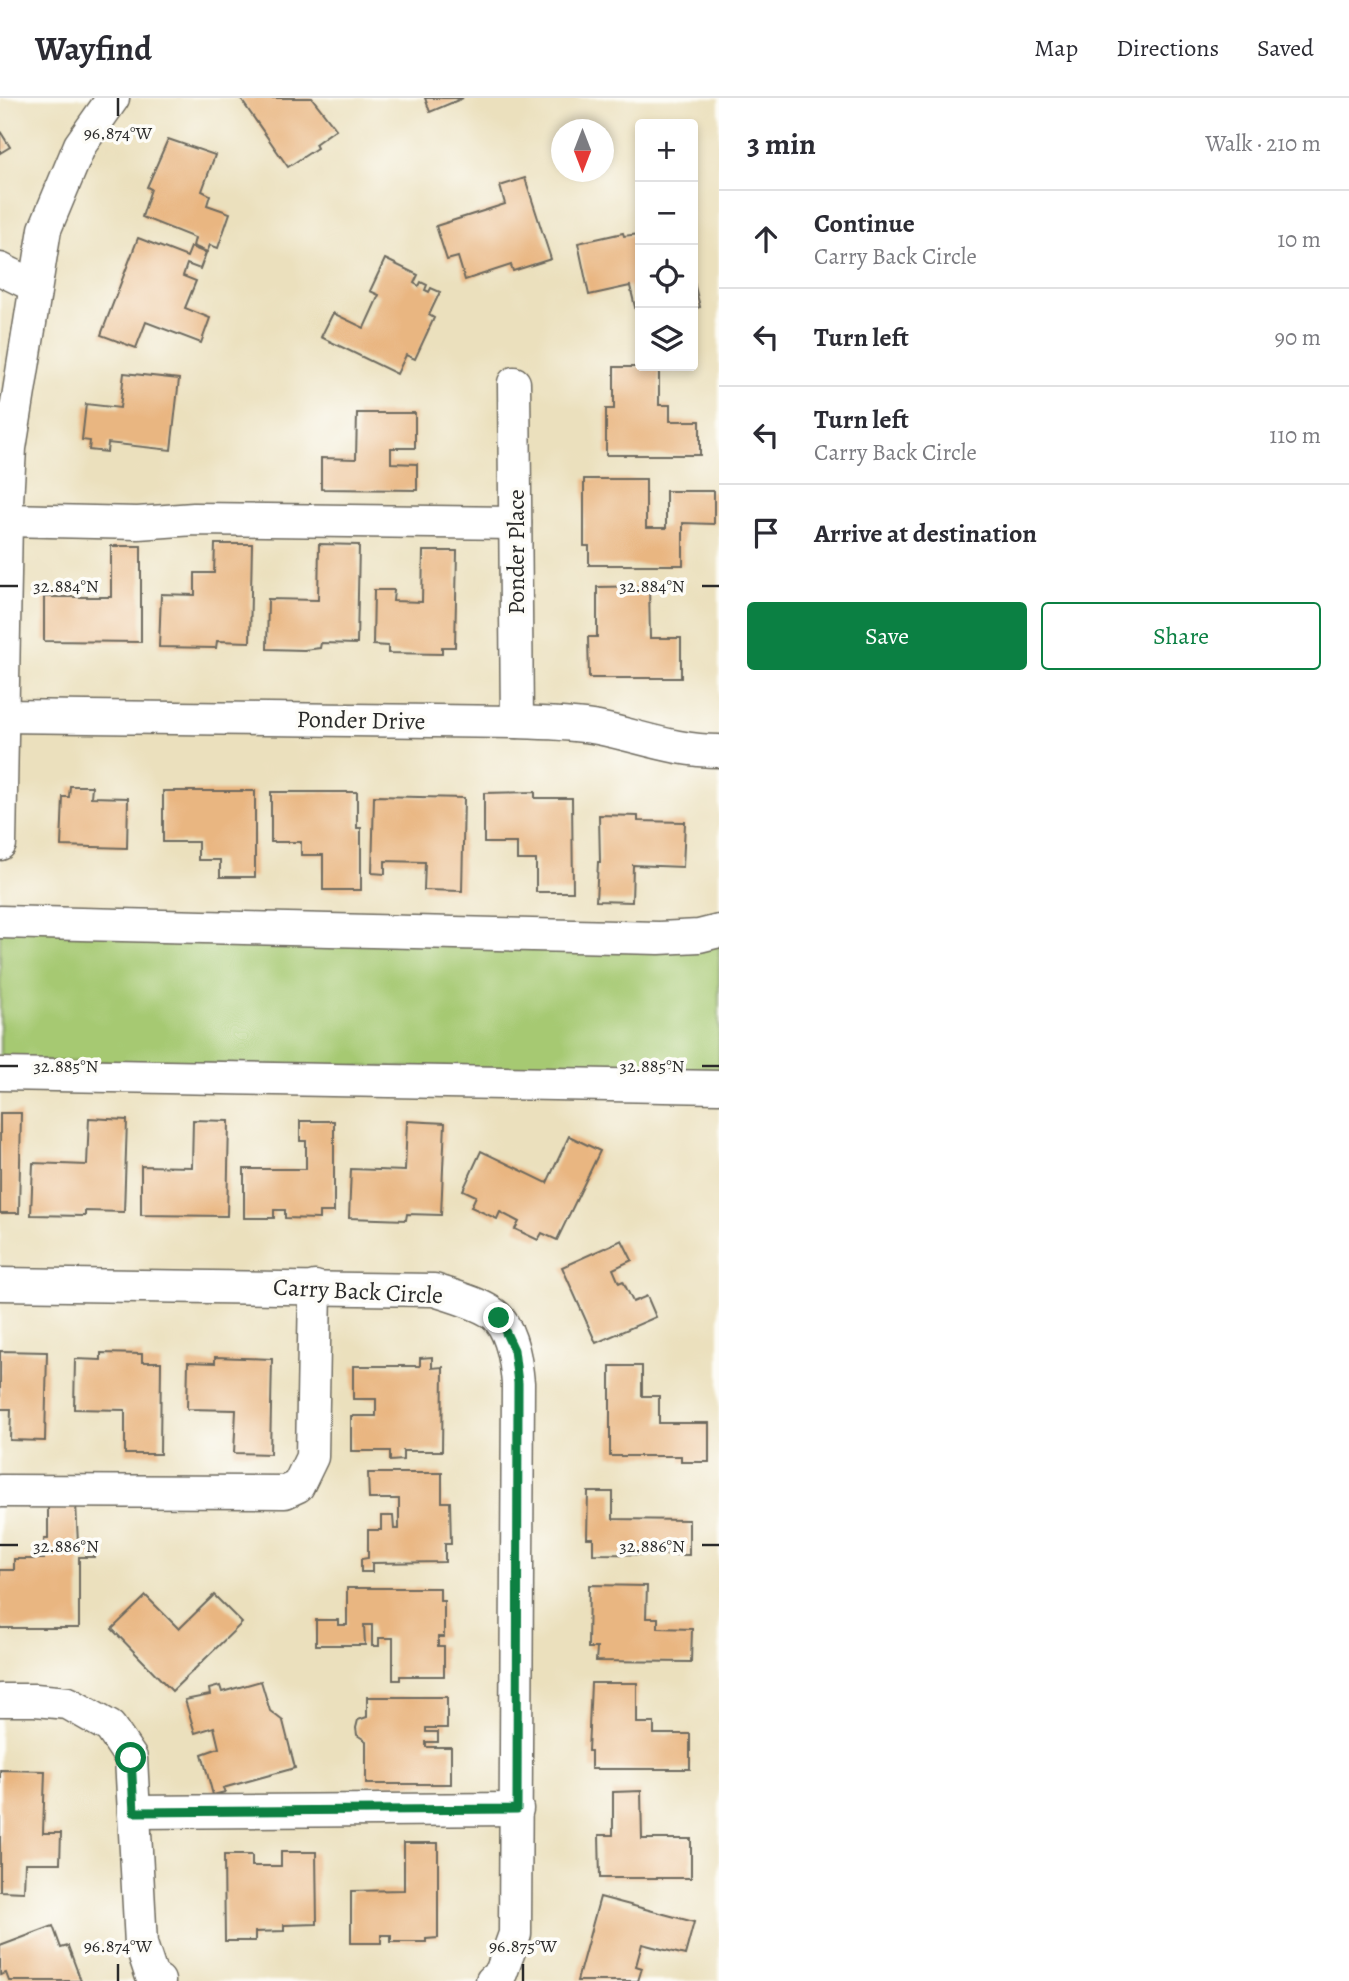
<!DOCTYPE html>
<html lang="en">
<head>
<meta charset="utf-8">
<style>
  :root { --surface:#fff; --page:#f7f7f7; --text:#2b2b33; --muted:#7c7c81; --line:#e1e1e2; --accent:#0b8043 }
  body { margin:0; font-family:Alegreya,serif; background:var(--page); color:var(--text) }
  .controls { position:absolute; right:21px; top:21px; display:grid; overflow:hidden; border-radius:7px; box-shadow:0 4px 10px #0003 }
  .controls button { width:63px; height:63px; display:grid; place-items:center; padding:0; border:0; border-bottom:2px solid var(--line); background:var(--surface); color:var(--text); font:35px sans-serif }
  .compass { position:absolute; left:551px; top:21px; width:63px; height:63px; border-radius:50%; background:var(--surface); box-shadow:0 4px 10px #0003; rotate:180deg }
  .stop { position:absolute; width:21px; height:21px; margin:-16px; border:5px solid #0b8043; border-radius:50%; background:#fff }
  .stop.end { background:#0b8043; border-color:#fff; box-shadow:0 2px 7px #0008 }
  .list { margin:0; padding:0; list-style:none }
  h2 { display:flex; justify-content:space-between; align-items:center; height:91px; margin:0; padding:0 28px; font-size:30px }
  h2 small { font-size:23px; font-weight:400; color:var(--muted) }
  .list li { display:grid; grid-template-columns:46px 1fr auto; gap:21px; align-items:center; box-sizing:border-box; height:98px; padding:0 28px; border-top:2px solid var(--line) }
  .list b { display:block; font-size:26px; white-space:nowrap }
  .list p { margin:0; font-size:23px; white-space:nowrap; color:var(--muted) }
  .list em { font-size:23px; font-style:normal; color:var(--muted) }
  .actions { display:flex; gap:14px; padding:21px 28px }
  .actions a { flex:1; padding:16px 0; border:2px solid var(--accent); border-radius:7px; text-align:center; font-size:24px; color:var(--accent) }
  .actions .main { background:var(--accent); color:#fff }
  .icon { flex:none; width:38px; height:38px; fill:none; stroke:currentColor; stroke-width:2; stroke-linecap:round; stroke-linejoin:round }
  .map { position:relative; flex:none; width:719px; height:1883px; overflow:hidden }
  header { display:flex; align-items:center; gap:42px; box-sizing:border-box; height:98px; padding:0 35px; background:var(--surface); border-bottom:2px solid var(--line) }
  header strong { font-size:33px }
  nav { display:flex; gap:38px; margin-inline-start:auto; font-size:24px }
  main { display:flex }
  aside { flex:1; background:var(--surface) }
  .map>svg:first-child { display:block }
</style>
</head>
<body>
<header>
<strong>Wayfind</strong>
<nav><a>Map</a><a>Directions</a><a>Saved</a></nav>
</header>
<main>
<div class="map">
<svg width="719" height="1883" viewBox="0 0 719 1883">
  <rect width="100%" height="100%" fill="#fdfcf7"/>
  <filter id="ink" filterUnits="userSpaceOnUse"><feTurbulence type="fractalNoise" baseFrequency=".0143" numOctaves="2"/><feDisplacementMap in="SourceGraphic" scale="14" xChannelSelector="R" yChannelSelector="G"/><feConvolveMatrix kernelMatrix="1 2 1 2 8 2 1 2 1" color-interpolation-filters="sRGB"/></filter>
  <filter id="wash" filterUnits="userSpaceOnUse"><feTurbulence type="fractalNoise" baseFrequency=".00686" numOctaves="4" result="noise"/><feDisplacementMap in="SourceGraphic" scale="28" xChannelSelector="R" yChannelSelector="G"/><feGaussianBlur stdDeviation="1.57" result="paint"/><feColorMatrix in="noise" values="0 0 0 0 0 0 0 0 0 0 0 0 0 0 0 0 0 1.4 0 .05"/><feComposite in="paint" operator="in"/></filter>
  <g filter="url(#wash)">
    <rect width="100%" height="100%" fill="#ebe0bd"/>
    <polygon fill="#a6c972" stroke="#687a4e" stroke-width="2" points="0,824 719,842 719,975 0,963"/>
    <g id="blocks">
      <g fill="#e9b681">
        <polygon points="240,0 312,0 336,31 315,46 317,50 288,69"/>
        <polygon points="425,0 463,0 430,14"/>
        <polygon points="0,33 10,49 0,55"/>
        <polygon points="168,41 215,57 202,93 210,97 207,107 230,115 218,150 210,147 207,154 193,148 195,140 142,119 151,91 147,89"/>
        <polygon points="525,80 551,161 513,173 511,167 465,182 458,159 447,162 436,128 505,106 500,88"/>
        <polygon points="623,135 624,138 640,136 640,230 630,188 589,197 578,145"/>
        <polygon points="138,140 187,159 191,149 206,155 200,171 187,166 183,178 196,183 185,210 210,220 201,245 146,224 136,250 101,237"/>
        <polygon points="385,161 418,177 414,185 419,188 421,184 427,187 425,192 429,194 431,190 440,194 429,217 434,220 415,261 406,257 397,276 321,239 333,215 364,230 379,197 370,193"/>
        <polygon points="693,180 700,209 693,211"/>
        <polygon points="614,269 659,269 659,307 670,307 670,323 700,323 700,357 606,357 606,311 614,311"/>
        <polygon points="124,275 179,281 171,352 108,345 107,354 89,352 90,343 82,342 86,306 120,310"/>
        <polygon points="357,315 415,315 415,350 391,350 391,365 417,366 417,392 321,391 321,360 356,361"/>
        <polygon points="584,381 646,381 646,430 666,430 666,393 714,393 714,426 683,425 683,467 589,467 589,448 584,448"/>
        <polygon points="215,446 252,446 250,544 217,543 216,550 159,549 161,496 195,497 195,475 214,475"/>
        <polygon points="319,446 359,447 357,546 321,545 320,550 304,552 267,551 268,501 318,502"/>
        <polygon points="111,448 141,448 141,544 44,543 44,499 111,499"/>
        <polygon points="423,453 457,453 455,549 442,549 442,556 388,555 388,548 373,547 374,492 394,492 393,503 422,504"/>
        <polygon points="649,488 650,540 681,540 681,580 589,580 588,539 597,539 597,489"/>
        <polygon points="70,688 92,688 91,699 128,700 127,750 61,748 63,699 69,699"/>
        <polygon points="163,693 255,693 255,779 220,779 220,762 198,762 198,744 163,744"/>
        <polygon points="271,694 357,694 357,730 361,730 361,792 323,792 323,757 301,757 301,744 271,744"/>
        <polygon points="535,694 535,700 572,700 573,794 536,794 536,762 517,762 517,745 484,745 484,695"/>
        <polygon points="374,698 464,700 462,793 424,792 425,764 385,763 385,776 372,775"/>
        <polygon points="599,717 638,718 638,723 685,724 683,769 633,767 632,804 596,803 598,764 600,764"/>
        <polygon points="0,1015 21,1015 19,1115 0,1115"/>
        <polygon points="89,1020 127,1022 124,1114 85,1113 85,1118 31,1117 33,1065 87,1067"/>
        <polygon points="193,1022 229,1023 227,1118 141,1117 141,1068 192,1069"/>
        <polygon points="300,1023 334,1023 334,1114 319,1114 319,1121 285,1120 285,1112 274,1112 274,1120 244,1120 244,1071 306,1071 306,1043 300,1043"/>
        <polygon points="407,1023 445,1025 441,1117 407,1116 406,1122 349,1120 351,1071 405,1073"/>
        <polygon points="569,1038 600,1053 557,1142 542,1135 538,1142 515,1131 519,1124 500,1114 497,1121 471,1109 476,1098 463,1092 481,1053 547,1085"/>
        <polygon points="622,1142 632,1162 613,1171 619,1185 623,1183 633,1204 647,1198 656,1219 596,1245 562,1169"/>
        <polygon points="0,1253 47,1254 45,1343 10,1342 11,1311 0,1311"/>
        <polygon points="101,1255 142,1256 142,1264 161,1264 160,1356 125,1356 125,1312 74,1311 75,1261 101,1262"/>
        <polygon points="215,1259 272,1261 270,1356 234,1355 236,1312 187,1311 188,1264 215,1265"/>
        <polygon points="432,1259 432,1270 443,1269 442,1353 403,1353 403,1362 390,1363 390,1353 351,1353 351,1318 376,1318 376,1301 353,1301 353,1268 420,1268 420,1260"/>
        <polygon points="610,1268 642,1268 642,1298 659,1298 659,1325 709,1325 709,1364 681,1364 681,1358 610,1358"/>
        <polygon points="368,1375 442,1375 442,1404 450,1404 451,1446 445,1446 445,1464 372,1465 372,1474 361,1474 361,1461 368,1460 368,1432 381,1432 381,1418 393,1418 394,1431 399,1431 399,1401 369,1401"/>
        <polygon points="588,1394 613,1394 613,1421 689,1422 689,1457 593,1456 593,1440 587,1440"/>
        <polygon points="48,1406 76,1406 78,1445 94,1445 94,1459 79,1459 79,1530 0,1530 0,1472 14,1472 14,1461 44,1461 44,1441 48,1441"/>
        <polygon points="589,1487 647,1488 646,1520 658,1520 658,1530 692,1531 691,1564 596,1563 597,1550 588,1550"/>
        <polygon points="347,1490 440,1490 440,1503 444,1503 444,1539 438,1539 438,1548 444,1548 444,1578 400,1578 400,1582 393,1582 393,1540 379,1540 379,1548 372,1548 372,1527 364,1527 365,1547 316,1547 316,1522 338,1522 338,1527 347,1527"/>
        <polygon points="214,1497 242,1525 172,1593 112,1531 146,1498 179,1531"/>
        <polygon points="261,1583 270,1613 283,1623 295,1670 223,1690 225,1694 213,1697 202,1656 219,1650 214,1629 195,1635 185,1602 210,1597 209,1591 220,1588 222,1594"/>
        <polygon points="591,1585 637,1585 637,1625 654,1625 654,1636 690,1636 690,1671 591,1671 591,1653 588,1653"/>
        <polygon points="367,1599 447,1599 447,1630 426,1630 426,1634 438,1634 438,1644 426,1644 426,1649 451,1649 451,1686 366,1686 366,1643 357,1637 356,1630 358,1622 367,1619"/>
        <polygon points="0,1672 45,1673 43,1735 61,1735 60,1765 25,1765 24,1794 0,1793"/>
        <polygon points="641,1693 642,1741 691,1741 691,1780 600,1780 599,1737 613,1737 613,1694"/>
        <polygon points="404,1745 438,1745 438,1840 426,1841 426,1844 391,1844 391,1837 381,1837 381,1845 351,1845 351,1793 404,1792"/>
        <polygon points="281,1754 316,1754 317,1826 284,1827 284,1833 255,1834 255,1843 225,1843 224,1757 252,1757 252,1768 281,1768"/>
        <polygon points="600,1799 694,1824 685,1857 642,1846 636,1868 642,1870 638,1883 577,1883"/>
        <polygon points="53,1828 61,1850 68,1848 81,1883 9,1883 6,1875 0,1877 0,1848"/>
      </g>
    </g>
  </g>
  <g filter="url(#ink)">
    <use href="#blocks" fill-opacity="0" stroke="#6e6a5e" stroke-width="2"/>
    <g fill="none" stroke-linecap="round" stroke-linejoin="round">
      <defs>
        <g id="minor">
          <polyline points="0,171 35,188"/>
          <polyline points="514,285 517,624"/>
          <polyline points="6,422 138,425 194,421 515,425"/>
          <path d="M0,618L517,624C544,625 571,625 598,630C639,638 675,653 719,653"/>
          <polyline points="0,746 6,422 10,350 45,131 80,47 113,0"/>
          <polyline points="0,824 659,840 699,838 719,833"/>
          <polyline points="0,976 719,989"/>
          <path d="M0,1186L434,1192C450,1197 489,1208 499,1221C513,1239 516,1264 518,1285L515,1836L501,1875L492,1883"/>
          <polyline points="0,1393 285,1394 298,1388 312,1359 315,1189"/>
          <polyline points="0,1602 35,1602 68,1605 110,1629 131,1660 141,1846 152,1879 159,1883"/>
          <polyline points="134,1714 517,1711"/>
        </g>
      </defs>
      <use href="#minor" stroke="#6e6a5e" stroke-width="35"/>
      <use href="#minor" stroke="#fff" stroke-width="32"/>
    </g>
  </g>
  <g fill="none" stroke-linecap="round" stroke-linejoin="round" filter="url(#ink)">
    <polyline stroke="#0b8043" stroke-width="9" points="131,1660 134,1714 517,1711 518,1285 514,1252 499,1220"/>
  </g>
  <path fill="none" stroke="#2b2b2b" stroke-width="2.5" d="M118,0V18M0,488H18M702,488H719M0,968H18M702,968H719M0,1447H18M702,1447H719M118,1866V1883M523,1866V1883"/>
  <g text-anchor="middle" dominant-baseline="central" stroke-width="7" stroke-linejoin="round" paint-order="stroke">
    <g font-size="24" fill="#2b2b2b" stroke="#fdfcf7">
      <text transform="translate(516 454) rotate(-90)">Ponder Place</text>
      <text transform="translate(361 622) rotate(1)">Ponder Drive</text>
      <text transform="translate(358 1193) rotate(3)">Carry Back Circle</text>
    </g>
  </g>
  <g font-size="18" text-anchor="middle" fill="#2b2b2b" stroke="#fdfcf7" stroke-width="7" stroke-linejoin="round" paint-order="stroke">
    <text x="118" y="41">96.874°W</text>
    <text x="66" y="494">32.884°N</text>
    <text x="652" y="494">32.884°N</text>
    <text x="652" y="974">32.885°N</text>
    <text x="66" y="974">32.885°N</text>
    <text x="652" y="1454">32.886°N</text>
    <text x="66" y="1454">32.886°N</text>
    <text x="118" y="1854">96.874°W</text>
    <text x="523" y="1854">96.875°W</text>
  </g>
</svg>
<div class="controls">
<button>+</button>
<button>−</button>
<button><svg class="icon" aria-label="locate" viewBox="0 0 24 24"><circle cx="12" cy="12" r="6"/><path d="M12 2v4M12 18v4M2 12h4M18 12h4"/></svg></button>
<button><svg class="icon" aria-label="layers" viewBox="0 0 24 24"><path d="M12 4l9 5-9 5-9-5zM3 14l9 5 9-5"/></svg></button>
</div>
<svg class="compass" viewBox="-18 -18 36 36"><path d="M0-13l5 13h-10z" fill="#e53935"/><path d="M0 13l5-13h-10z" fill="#7c7c81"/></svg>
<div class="stop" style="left:131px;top:1660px"></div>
<div class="stop end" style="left:499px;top:1220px"></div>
</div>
<aside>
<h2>3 min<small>Walk · 210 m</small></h2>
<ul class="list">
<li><svg class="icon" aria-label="ahead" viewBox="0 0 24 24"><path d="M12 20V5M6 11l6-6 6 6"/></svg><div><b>Continue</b><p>Carry Back Circle</p></div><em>10 m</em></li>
<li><svg class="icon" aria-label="left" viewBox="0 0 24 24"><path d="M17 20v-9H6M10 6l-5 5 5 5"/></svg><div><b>Turn left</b></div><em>90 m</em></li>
<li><svg class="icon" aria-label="left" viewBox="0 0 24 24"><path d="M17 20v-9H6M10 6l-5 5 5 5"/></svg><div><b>Turn left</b><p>Carry Back Circle</p></div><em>110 m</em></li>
<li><svg class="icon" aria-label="arrive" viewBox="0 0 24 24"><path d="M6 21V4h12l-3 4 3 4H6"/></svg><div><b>Arrive at destination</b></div></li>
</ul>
<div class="actions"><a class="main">Save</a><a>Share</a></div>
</aside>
</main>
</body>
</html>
